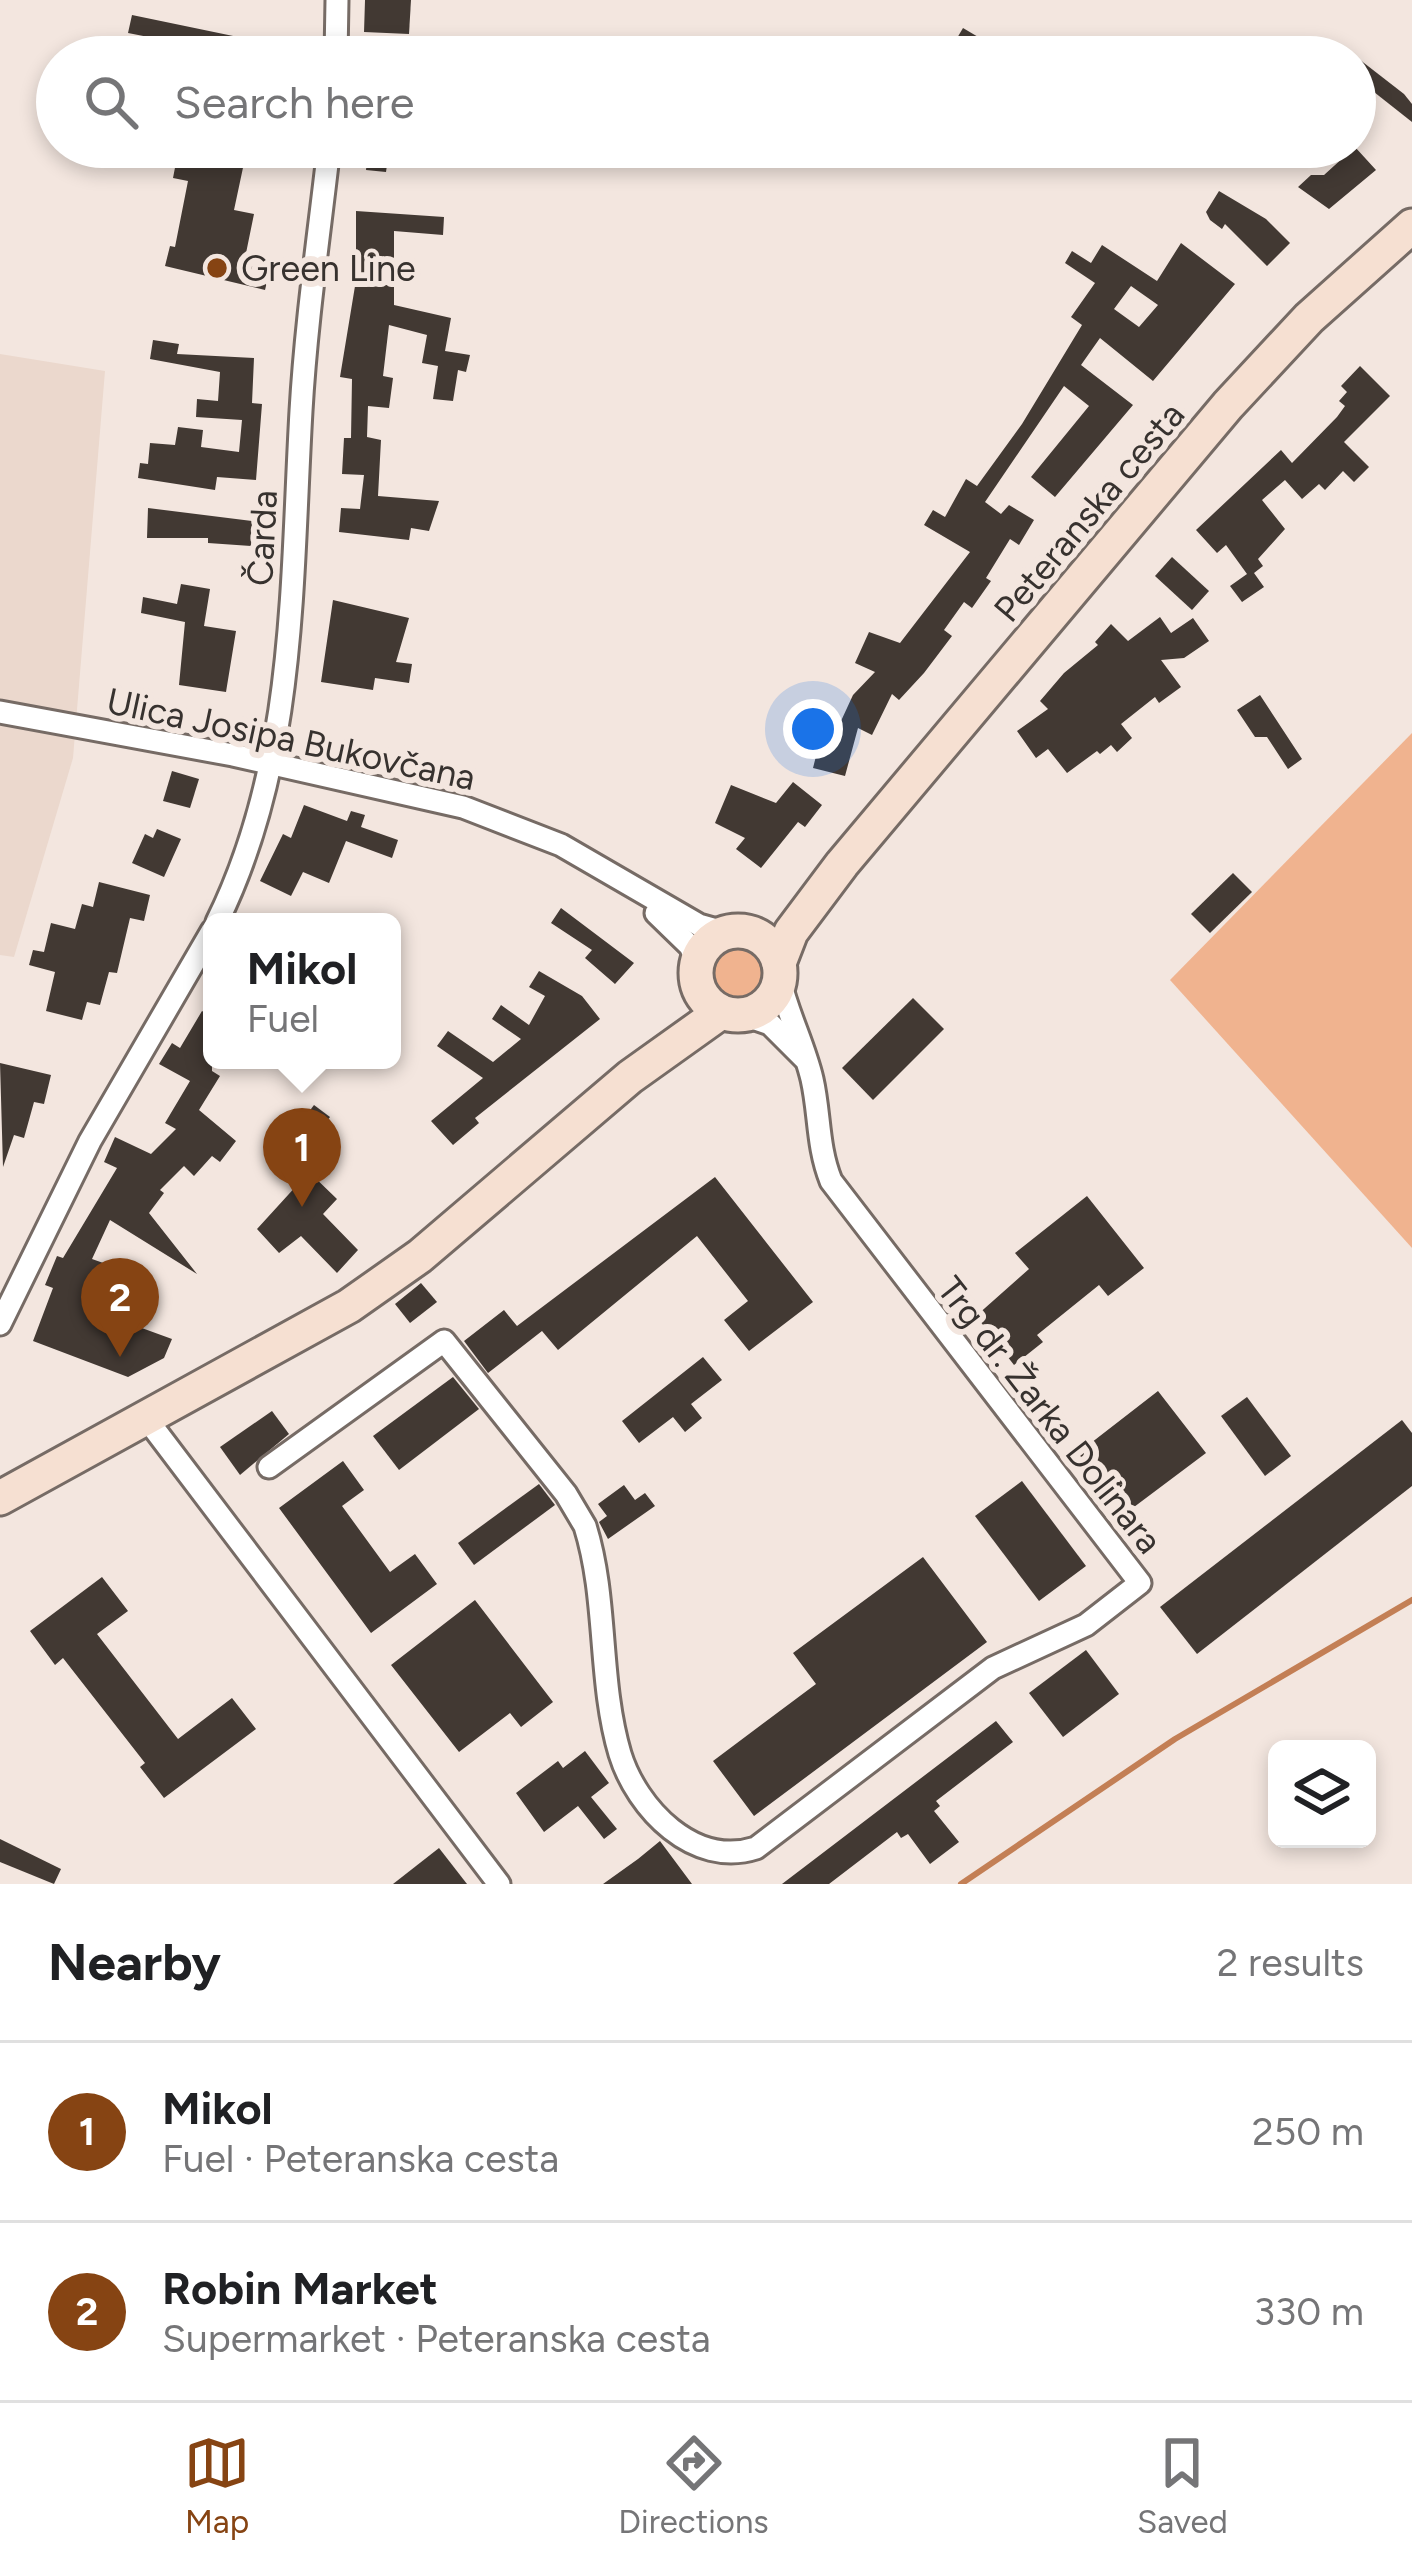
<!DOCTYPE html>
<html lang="en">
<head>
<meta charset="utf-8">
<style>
  :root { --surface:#fff; --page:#f2f2f2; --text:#202124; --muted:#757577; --line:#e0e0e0; --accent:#864413 }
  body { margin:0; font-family:Figtree,sans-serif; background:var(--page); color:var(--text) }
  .controls { position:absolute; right:36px; bottom:36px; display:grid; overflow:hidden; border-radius:18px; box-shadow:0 6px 18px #0003 }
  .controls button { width:108px; height:108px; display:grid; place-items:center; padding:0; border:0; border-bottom:3px solid var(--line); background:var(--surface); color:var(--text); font:60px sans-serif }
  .you { position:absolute; left:813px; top:729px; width:42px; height:42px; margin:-30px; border:9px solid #fff; border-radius:50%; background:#1a73e8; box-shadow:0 0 0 18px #1a73e833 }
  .badge { display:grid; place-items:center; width:78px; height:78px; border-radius:50%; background:var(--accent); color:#fff; font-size:39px; font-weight:700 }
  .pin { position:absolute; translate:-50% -99px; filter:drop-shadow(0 3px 6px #0008) }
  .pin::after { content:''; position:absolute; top:63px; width:42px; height:36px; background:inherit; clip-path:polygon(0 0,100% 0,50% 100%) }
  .popup { position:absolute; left:203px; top:913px; width:198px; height:156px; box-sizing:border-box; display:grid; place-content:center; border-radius:18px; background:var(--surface); filter:drop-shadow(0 3px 9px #0005); font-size:39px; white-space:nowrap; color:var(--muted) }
  .popup b { font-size:45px; color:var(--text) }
  .popup::after { content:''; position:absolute; left:50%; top:100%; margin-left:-24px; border:24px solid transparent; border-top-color:var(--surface) }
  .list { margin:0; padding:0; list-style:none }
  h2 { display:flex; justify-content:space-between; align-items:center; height:156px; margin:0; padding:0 48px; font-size:51px }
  h2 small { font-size:39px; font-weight:400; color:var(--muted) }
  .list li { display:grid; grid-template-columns:78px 1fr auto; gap:36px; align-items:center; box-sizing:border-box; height:180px; padding:0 48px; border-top:3px solid var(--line) }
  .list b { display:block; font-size:45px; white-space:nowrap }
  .list p { margin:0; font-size:39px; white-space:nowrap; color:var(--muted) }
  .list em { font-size:39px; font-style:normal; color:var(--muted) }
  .icon { flex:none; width:66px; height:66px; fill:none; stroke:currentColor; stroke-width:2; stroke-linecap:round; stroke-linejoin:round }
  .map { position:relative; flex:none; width:1412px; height:1884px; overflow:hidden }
  .search { position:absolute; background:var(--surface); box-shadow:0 6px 18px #0003; left:36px; right:36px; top:36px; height:132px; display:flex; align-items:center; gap:30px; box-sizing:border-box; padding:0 42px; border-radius:66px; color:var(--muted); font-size:45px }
  .sheet { height:516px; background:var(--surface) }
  nav { display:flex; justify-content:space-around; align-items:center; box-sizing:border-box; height:168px; border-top:3px solid var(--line); background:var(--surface); font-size:33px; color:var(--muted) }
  nav a { display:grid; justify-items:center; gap:6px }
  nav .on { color:var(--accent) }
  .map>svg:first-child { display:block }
</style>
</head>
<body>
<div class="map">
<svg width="1412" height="1884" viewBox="0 0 1412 1884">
  <rect width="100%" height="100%" fill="#f3e6df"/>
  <polygon fill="#ebd8cd" points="0,354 105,371 73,758 14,957 0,955"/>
  <g fill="#f0b38f">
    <polygon points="1412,733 1412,1248 1170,980"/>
    <circle cx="737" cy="972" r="26"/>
  </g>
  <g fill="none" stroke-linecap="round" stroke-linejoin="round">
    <polyline stroke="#c37f55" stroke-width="6" points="961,1884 1175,1739 1412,1600"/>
  </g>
  <g fill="#423933" fill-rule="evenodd">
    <polygon points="365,0 411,0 409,34 364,32"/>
    <polygon points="132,15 295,49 295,57 172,52 174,42 128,33"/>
    <polygon points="963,28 995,47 989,57 963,57 950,50"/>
    <polygon points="1355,56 1404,94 1412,104 1412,122 1355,77"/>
    <polygon points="208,147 274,147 270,168 244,163 234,210 254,214 244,263 270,269 265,290 165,266 170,246 175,247 188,181 173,178 178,152 206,158"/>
    <polygon points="344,147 402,147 400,166 387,165 386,172 366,170 367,160 343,157"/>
    <polygon points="1355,147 1376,170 1329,209 1298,187 1311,175 1324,175"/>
    <polygon points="1219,191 1266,219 1290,243 1267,266 1225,224 1222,229 1210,220 1206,212"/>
    <polygon points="356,211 444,217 443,235 394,231 394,305 451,318 445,351 470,355 466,372 458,370 453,401 433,399 438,366 422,363 427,335 389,325 383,376 393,378 389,408 368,406 367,437 381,440 378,496 439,501 429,531 411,528 409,540 339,532 341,508 360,509 364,475 342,474 344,438 351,438 352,379 340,377 356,280"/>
    <path d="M1181,243L1235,284L1153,381L1100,338L1081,365L1133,405L1055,497L1031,477L1089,406L1064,386L985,502L1001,514L1009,505L1034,520L1019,545L1010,539L986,578L991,581L972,608L964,602L944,630L952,636L924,673L899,700L892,694L872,735L858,728L845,776L813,768L817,752L791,744L803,710L841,721L853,695L875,672L855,663L869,632L900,643L970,552L924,525L933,510L945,517L966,479L977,486L1022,424L1082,325L1071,317L1095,283L1065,263L1072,251L1091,263L1102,245L1157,281ZM1131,286L1158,305L1139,327L1114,309Z"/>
    <polygon points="153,340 179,344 177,354 254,358 252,403 262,404 256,480 217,477 215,490 138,478 140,463 148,464 150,443 175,445 178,427 203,430 201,447 239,452 242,420 196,417 197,399 218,401 220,372 150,359"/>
    <polygon points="1360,366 1390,396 1344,442 1369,467 1354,482 1343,471 1325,490 1319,484 1302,499 1285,480 1262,500 1285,529 1258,559 1263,566 1254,573 1264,587 1242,602 1230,586 1247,574 1226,545 1217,553 1196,530 1281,450 1292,463 1337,417 1345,406 1339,401 1347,392 1341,386"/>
    <polygon points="148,508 252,521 251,546 208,543 208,538 147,538"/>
    <polygon points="1172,557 1209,591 1192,610 1155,576"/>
    <polygon points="181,584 210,589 204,626 236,631 226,692 179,685 185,622 141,613 143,597 177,604"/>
    <polygon points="333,600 409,618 396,662 412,664 409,683 375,678 373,690 321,682"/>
    <polygon points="1160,617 1171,633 1193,618 1209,641 1184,658 1161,660 1181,687 1159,703 1155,697 1121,724 1132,738 1117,752 1111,745 1100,754 1097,751 1067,773 1048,749 1036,758 1017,731 1048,709 1040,701 1064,673 1098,645 1095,642 1111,624 1128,641"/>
    <polygon points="1260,695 1302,759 1288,769 1267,737 1255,737 1237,710"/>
    <polygon points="172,771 199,779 190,808 163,801"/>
    <polygon points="793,782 822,805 805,827 798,822 761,868 736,849 745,838 715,823 731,785 776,803"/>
    <polygon points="304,805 347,821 351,811 365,815 361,827 398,840 392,858 346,841 329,883 303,872 291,896 260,881 283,834 291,838"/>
    <polygon points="157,829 181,839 164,877 132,863 145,834 153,838"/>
    <polygon points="1233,873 1252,892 1210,933 1191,914"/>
    <polygon points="99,882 150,895 144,921 130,918 117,973 109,972 100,1005 87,1002 82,1020 46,1011 55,972 29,965 33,950 44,952 51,923 75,929 82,904 93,907"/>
    <polygon points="561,908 634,963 615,984 585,958 592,950 551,923"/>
    <polygon points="539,971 582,996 600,1019 475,1118 479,1123 453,1145 431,1121 483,1078 437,1046 448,1031 493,1062 521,1039 492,1019 501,1005 529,1025 545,996 529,987"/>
    <polygon points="913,998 944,1029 873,1100 842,1068"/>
    <polygon points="202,1011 212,1017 212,1071 220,1076 199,1110 236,1141 220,1162 212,1156 194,1176 184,1166 160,1190 164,1193 149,1213 197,1274 110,1220 92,1259 123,1270 117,1288 139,1297 128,1323 172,1339 164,1358 128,1377 33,1341 53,1288 45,1285 57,1256 63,1258 117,1168 104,1162 115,1137 151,1154 176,1129 165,1123 190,1081 159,1064 172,1043 180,1048"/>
    <polygon points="0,1063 51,1075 44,1104 34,1102 24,1138 14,1135 3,1167"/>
    <polygon points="314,1105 330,1117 289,1170 274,1159"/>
    <polygon points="309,1172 337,1199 323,1214 358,1250 337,1273 301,1236 279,1253 257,1229"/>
    <polygon points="715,1177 813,1302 749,1351 724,1320 748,1301 697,1236 558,1350 542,1331 488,1373 464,1341 504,1310 517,1326"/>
    <polygon points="1087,1196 1144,1268 1108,1296 1099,1285 1037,1335 1043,1342 1014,1365 976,1316 1029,1269 1015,1253"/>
    <polygon points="421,1283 437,1302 410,1323 395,1304"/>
    <polygon points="703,1357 722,1380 691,1404 702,1418 685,1432 673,1417 639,1443 622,1421"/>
    <polygon points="453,1377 479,1409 399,1470 373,1436"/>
    <polygon points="1158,1391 1206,1453 1134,1507 1112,1488 1108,1492 1078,1453"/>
    <polygon points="1247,1397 1291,1456 1265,1476 1221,1416"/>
    <polygon points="272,1411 289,1434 240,1475 220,1447"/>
    <polygon points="1402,1420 1412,1433 1412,1486 1197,1654 1160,1607"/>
    <polygon points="343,1461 364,1490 342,1506 390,1572 415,1554 437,1584 371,1633 279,1508"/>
    <polygon points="1022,1481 1086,1566 1039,1601 975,1516"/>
    <polygon points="539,1484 555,1505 474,1565 458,1543"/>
    <polygon points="624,1485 635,1500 645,1493 655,1506 608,1539 599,1522 607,1516 598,1504"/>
    <polygon points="923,1557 987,1642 754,1816 713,1761 816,1684 793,1653"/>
    <polygon points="102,1577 128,1611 97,1634 178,1739 232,1698 256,1729 164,1798 140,1767 145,1763 63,1658 55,1665 30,1631"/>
    <polygon points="475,1600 553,1702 521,1727 510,1713 459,1752 391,1665"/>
    <polygon points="1086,1650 1119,1694 1063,1737 1029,1693"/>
    <polygon points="996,1721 1013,1742 936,1801 940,1806 934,1811 959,1842 930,1864 908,1834 901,1838 897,1832 829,1884 782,1884"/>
    <polygon points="585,1751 609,1783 591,1797 617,1829 604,1839 578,1806 544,1832 516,1793 558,1761 563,1768"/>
    <polygon points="0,1839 61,1869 54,1884 0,1862"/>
    <polygon points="660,1841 692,1884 603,1884 638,1859"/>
    <polygon points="439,1848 467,1884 393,1884"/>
  </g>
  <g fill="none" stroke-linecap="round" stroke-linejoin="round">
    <defs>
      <g id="street">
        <polyline points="336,57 337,0"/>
        <polyline points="0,712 233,755 463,807 561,845 699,925 724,932"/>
        <polyline points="656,913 690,946 697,961"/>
        <path d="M217,922C296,762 291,586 301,411C306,323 319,235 329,147"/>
        <polyline points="744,1015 770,1024 804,1058"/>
        <polyline points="0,1324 90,1141 212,931"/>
        <polyline points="146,1418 499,1884"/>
        <path d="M269,1467L444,1341L566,1494L585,1526C608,1599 598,1680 620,1754C637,1809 694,1868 756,1848L993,1668L1086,1625L1140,1583L831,1181C817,1146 820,1114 812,1079C804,1045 788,1015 780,981"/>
      </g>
      <g id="secondary">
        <circle cx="738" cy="973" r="42"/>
        <polyline points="779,963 791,932 842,864 1228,405 1309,318 1412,226"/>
        <polyline points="0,1498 349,1306 420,1256 630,1077 721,1012"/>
      </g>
    </defs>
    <use href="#street" stroke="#766b65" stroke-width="27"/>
    <use href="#secondary" stroke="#766b65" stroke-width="39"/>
    <use href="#street" stroke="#fff" stroke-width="21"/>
    <use href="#secondary" stroke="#f6e0d2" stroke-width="33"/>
  </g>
  <circle fill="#864413" stroke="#f3e6df" stroke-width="4.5" cx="217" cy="268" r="12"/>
  <g text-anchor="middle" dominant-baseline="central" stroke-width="12" stroke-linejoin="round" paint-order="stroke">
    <g font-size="36" fill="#37322f" stroke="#f3e6df" text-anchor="start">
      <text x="241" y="268">Green Line</text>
    </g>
    <g font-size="36" fill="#37322f" stroke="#f3e6df">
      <text transform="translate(1089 512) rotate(-50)">Peteranska cesta</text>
      <text transform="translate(262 538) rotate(-87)">Čarda</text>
      <text transform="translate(291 739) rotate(12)">Ulica Josipa Bukovčana</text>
      <text transform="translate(1050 1415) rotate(52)">Trg dr. Žarka Dolinara</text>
    </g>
  </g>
</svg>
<div class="controls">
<button><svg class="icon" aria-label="layers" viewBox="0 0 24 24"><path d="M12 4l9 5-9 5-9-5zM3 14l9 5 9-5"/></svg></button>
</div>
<div class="you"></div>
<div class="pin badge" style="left:302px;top:1207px">1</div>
<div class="popup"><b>Mikol</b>Fuel</div>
<div class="pin badge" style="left:120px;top:1357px">2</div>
<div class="search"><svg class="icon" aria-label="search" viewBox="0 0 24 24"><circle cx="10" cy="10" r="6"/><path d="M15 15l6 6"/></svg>Search here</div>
</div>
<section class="sheet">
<h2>Nearby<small>2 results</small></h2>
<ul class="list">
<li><span class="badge">1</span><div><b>Mikol</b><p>Fuel · Peteranska cesta</p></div><em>250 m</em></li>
<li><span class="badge">2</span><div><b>Robin Market</b><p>Supermarket · Peteranska cesta</p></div><em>330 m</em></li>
</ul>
</section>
<nav>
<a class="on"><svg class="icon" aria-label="map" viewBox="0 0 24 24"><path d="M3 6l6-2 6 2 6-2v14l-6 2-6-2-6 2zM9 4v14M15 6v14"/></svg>Map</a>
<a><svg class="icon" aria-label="directions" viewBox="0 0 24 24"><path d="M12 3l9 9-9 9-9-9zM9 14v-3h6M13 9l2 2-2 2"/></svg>Directions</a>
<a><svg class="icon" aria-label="saved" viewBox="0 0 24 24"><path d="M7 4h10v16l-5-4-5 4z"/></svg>Saved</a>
</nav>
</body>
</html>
